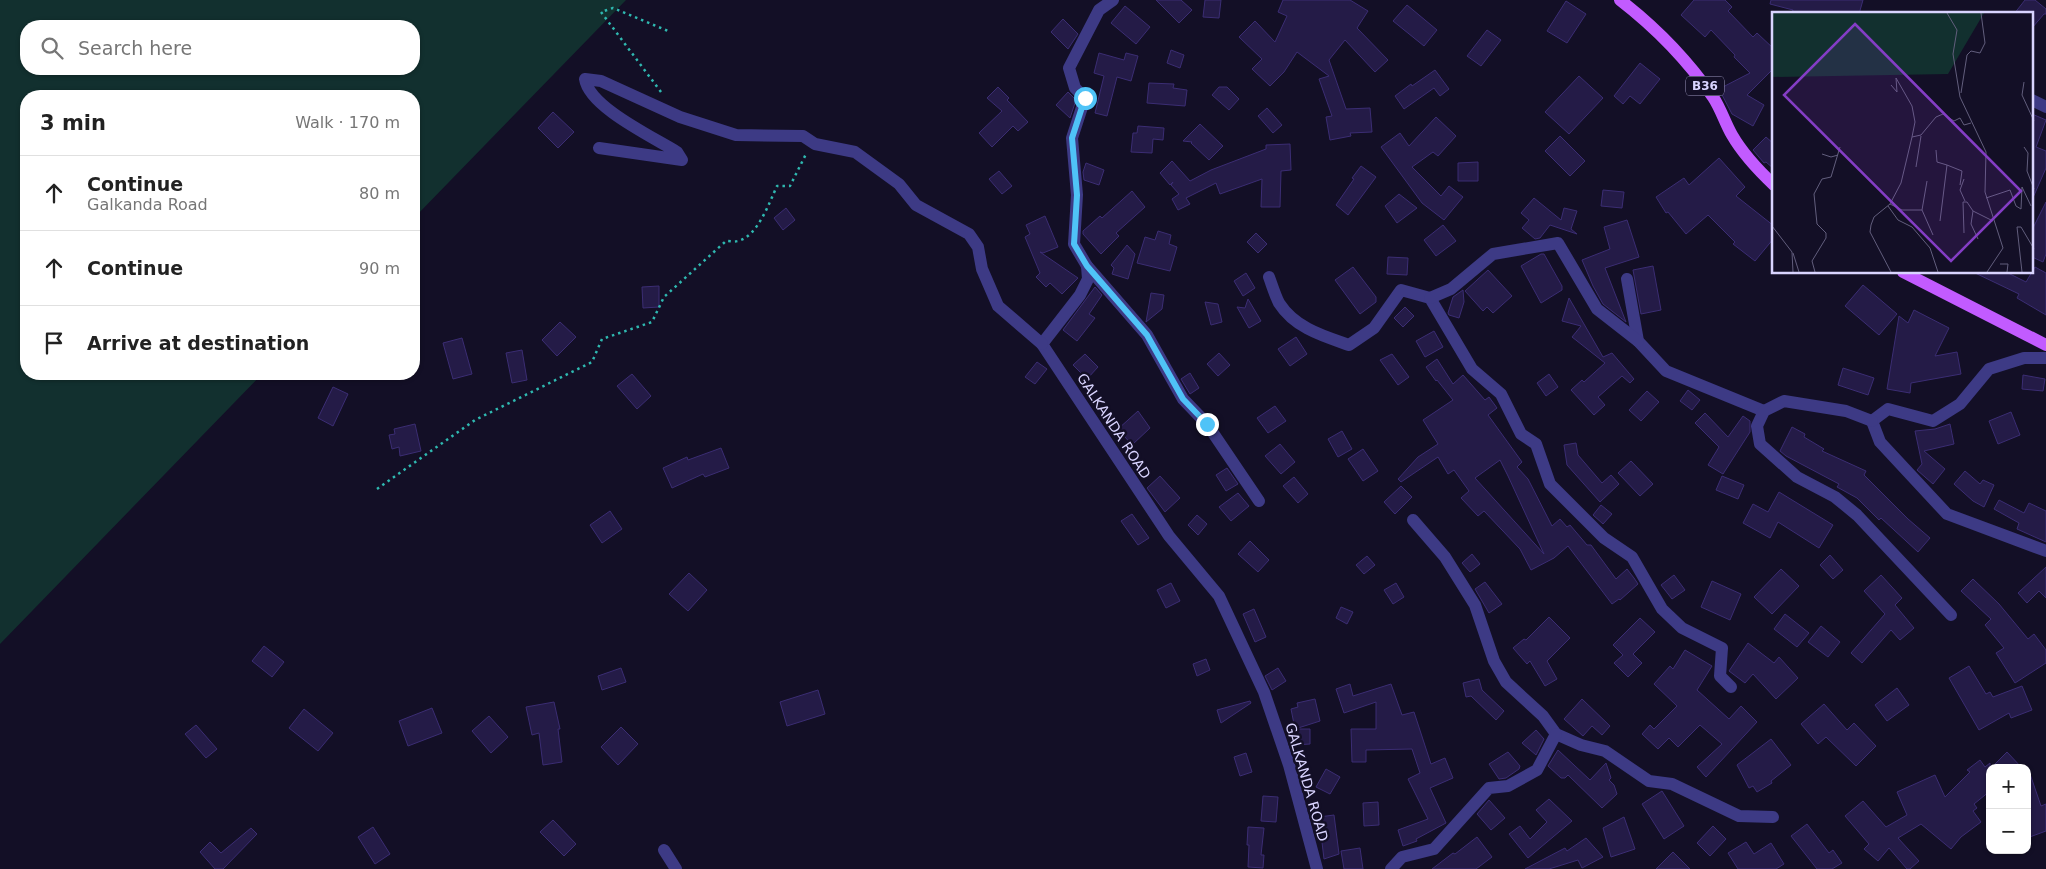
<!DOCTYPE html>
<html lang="en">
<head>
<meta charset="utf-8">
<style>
  :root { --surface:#fff; --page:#f2f2f2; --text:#222; --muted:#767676; --line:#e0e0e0 }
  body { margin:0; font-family:"DejaVu Sans",sans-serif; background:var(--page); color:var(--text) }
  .controls { position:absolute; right:15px; bottom:15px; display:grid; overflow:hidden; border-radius:10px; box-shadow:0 1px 4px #0004 }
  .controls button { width:45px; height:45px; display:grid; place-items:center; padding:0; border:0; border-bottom:1px solid var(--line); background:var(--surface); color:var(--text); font:25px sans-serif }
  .stop { position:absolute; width:15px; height:15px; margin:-11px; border:4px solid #4fc3f7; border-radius:50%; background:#fff }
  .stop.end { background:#4fc3f7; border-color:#fff; box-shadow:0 1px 5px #0008 }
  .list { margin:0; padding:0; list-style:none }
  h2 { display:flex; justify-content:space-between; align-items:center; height:65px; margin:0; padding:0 20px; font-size:21px }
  h2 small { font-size:16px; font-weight:400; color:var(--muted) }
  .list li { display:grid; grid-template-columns:32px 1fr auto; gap:15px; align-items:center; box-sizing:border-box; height:75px; padding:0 20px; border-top:1px solid var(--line) }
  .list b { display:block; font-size:19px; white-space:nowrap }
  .list p { margin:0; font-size:16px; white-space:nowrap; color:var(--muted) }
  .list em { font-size:16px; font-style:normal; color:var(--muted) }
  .icon { flex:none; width:28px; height:28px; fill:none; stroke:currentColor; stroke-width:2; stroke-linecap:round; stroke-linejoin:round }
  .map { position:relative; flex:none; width:2046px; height:869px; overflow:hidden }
  .search { position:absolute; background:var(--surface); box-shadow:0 1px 4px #0004; left:20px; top:20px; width:400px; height:55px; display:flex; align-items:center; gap:12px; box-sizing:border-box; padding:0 18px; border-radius:20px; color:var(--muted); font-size:19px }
  .panel { position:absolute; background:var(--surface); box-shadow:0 1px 4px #0004; left:20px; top:90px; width:400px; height:290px; border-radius:20px }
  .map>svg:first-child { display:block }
</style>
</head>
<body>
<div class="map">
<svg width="2046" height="869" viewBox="0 0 2046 869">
  <rect width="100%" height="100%" fill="#130f26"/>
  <path fill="#12302f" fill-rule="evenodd" d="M0,0H626L414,218V96H26V374H262L0,644ZM26,26H414V69H26Z"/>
  <g fill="#241b47" stroke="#3b2d73" fill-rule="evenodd">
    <polygon points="1156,0 1181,0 1192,10 1179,23"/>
    <polygon points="1205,0 1221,0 1219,18 1203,17"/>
    <polygon points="1283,0 1350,0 1368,11 1357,28 1388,60 1375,72 1345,40 1329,60 1346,109 1370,108 1372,132 1350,133 1351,136 1330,140 1326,117 1332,116 1319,79 1329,76 1297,52 1284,72 1270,86 1252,69 1262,59 1239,37 1255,21 1275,42 1287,16 1278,12"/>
    <polygon points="1694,0 1725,0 1732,7 1728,11 1753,37 1757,33 1774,49 1774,68 1747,95 1764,105 1753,126 1732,114 1719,89 1750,73 1734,57 1735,55 1711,30 1705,37 1681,15"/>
    <polygon points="1771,0 1863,0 1859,14 1792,14 1793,10 1770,4"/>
    <polygon points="2025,0 2035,0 2046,9 2046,14 2044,14 2032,28 2032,14 2014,14"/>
    <polygon points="1566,1 1586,14 1567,43 1547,31"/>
    <polygon points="1407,5 1437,30 1424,46 1393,21"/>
    <polygon points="1125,6 1150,27 1136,44 1111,23"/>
    <polygon points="1063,19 1078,34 1068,49 1051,32"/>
    <polygon points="1487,30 1501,40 1481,66 1467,56"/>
    <polygon points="1171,50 1184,55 1180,68 1167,63"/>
    <polygon points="1099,53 1124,60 1126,53 1138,56 1131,81 1117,77 1107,116 1095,113 1104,76 1094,73"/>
    <polygon points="1640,63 1660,79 1640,104 1630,96 1623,104 1614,96"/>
    <polygon points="1435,70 1449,89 1440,96 1434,88 1404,109 1395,96 1411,84 1412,86"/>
    <polygon points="1579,76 1603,98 1569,134 1545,112"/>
    <polygon points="1149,83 1174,84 1173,88 1187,90 1185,106 1147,103"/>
    <polygon points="998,87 1009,98 1007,100 1028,122 1018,131 1013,126 992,147 979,133 1002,111 987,98"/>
    <polygon points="1219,87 1227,87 1239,99 1229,110 1212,95"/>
    <polygon points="1068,92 1076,100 1070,118 1056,105"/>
    <polygon points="1267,108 1282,125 1273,133 1258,116"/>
    <polygon points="553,112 574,132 558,148 538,128"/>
    <polygon points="2032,114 2046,120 2036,147 2046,151 2046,168 2032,200"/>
    <polygon points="1436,117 1456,136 1438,156 1433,152 1412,167 1441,196 1449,186 1463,197 1444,220 1422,203 1381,147 1400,133 1409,146"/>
    <polygon points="1200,124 1223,146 1209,160 1191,143 1192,142 1183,141"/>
    <polygon points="1138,126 1164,128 1163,140 1153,139 1152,153 1131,152 1133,133 1137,133"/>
    <polygon points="1560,136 1585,161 1570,176 1545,151"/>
    <polygon points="1766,137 1774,144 1774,169 1766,162 1764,163 1753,150"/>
    <polygon points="1290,144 1291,170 1281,171 1280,207 1261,207 1262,179 1220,194 1216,183 1186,198 1190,204 1178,210 1172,199 1179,194 1171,185 1173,182 1170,185 1160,173 1172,161 1190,181 1211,170 1266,149 1266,145"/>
    <polygon points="1719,158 1745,187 1736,196 1774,226 1774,238 1755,261 1733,244 1735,242 1708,215 1686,234 1668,212 1666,213 1656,197 1684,178 1689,185"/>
    <polygon points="1478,162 1478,181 1458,181 1458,163"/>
    <polygon points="1086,163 1104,170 1099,185 1084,180 1083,172"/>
    <polygon points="1361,166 1376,177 1348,215 1336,205 1354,179 1352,178"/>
    <polygon points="999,171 1012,186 1002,194 989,179"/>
    <polygon points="1603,190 1624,192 1622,208 1601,206"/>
    <polygon points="1132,191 1145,207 1116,233 1119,236 1101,254 1083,234 1083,231 1100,216 1102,218"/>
    <polygon points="1399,194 1417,208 1397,223 1385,206"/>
    <polygon points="1534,198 1561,220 1564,208 1577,211 1571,229 1577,234 1550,225 1540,238 1535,239 1522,228 1529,220 1521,213"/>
    <polygon points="2046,202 2046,254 2043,262 2032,257 2032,230"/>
    <polygon points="786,208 795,220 783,230 774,218"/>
    <polygon points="1045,216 1058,247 1043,253 1040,252 1078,278 1062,294 1050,283 1046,287 1036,277 1040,273 1025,237 1030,234 1026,225"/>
    <polygon points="1627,220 1639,257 1605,268 1626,322 1603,304 1593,286 1582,260 1610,249 1604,227"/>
    <polygon points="1443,225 1456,241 1436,256 1424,240"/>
    <polygon points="1158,231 1171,235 1169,244 1177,247 1170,271 1137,263 1145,237 1155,240"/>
    <polygon points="1256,233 1267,244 1258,253 1247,242"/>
    <polygon points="1127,245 1135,254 1128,279 1112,274 1114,268 1111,265"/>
    <polygon points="1541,254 1544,254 1562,286 1562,290 1541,303 1521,266"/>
    <polygon points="1388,257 1408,258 1407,275 1387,274"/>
    <polygon points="1653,266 1661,310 1641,314 1633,270"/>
    <polygon points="1353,267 1376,297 1376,302 1360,314 1335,280"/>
    <polygon points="2035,267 2046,273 2046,315 2017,298 2019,294 1973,272 2006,272 2026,282"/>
    <polygon points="1488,270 1512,296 1493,313 1487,307 1483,311 1465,291"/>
    <polygon points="1246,273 1255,288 1243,296 1234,281"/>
    <polygon points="1863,285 1897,314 1879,335 1845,306"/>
    <polygon points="659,286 659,307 643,308 642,287"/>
    <polygon points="1095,287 1102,295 1089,314 1095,318 1077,341 1063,330"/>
    <polygon points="1463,290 1464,302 1459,318 1449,315 1448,313 1453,297"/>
    <polygon points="1151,293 1164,295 1162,309 1146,322"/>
    <polygon points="1569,298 1603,357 1612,353 1634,379 1630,383 1622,376 1598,397 1605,405 1594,415 1571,390 1582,380 1584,382 1605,363 1572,337 1581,326 1562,321"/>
    <polygon points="1248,299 1261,321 1249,328 1237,307 1245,308"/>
    <polygon points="1205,302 1218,304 1222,322 1211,325"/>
    <polygon points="1405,307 1414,316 1403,327 1394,318"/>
    <polygon points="1914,310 1949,328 1935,356 1957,352 1961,374 1911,383 1910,393 1887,389 1899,316 1908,323"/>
    <polygon points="560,322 576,337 557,356 542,340"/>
    <polygon points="1434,331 1443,347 1425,357 1416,341"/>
    <polygon points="1296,337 1307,354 1290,366 1278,349"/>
    <polygon points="462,338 472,374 453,379 443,343"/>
    <polygon points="522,350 527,380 512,383 506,353"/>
    <polygon points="1219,353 1230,365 1218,376 1207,364"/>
    <polygon points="1085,354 1098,367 1087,379 1073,365"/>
    <polygon points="1392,354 1409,377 1398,385 1380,360"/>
    <path d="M1437,359L1453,384L1463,375L1485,400L1489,397L1497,408L1488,415L1522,462L1517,467L1528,479L1552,526L1560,519L1567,527L1570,525L1587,545H1591L1616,579L1627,569L1634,578L1638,584L1620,600L1619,599L1612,604L1568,546L1554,558L1531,570L1520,549L1484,511L1478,516L1461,498L1469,491L1454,470L1448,474L1438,457L1401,482L1398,479L1418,457L1438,444L1423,420L1453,400L1437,380L1436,381L1426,367ZM1500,460L1508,476L1544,554L1475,478Z"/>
    <polygon points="1037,362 1047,369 1035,384 1025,377"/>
    <polygon points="1843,368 1874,378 1868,395 1838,385"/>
    <polygon points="1190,373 1199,388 1190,394 1181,379"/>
    <polygon points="632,374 651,396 637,409 617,386"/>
    <polygon points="1549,374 1558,387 1546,396 1537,383"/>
    <polygon points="2023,375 2045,379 2043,391 2022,389"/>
    <polygon points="333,387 348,394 333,426 318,418"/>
    <polygon points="1688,390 1700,400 1692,410 1680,401"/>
    <polygon points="1647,391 1659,402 1641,421 1629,410"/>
    <polygon points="1275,406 1286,421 1268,433 1257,418"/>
    <polygon points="1138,411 1150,428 1132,445 1118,429"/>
    <polygon points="2011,412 2020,435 1998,444 1989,421"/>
    <polygon points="1705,413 1728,437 1743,416 1750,421 1750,432 1723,474 1708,465 1719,447 1695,423"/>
    <polygon points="415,424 421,451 400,456 399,447 392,449 389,435 395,434 394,429"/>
    <polygon points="1950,424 1954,444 1924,451 1945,469 1933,484 1917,470 1922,464 1915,431 1935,429"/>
    <polygon points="1792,427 1805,434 1804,437 1824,449 1822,451 1866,471 1864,475 1908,519 1930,538 1918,552 1881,518 1879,520 1857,498 1837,487 1839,484 1786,456 1780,451"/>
    <polygon points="1342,431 1352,449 1338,457 1328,439"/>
    <polygon points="1576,443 1578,455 1602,483 1611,475 1619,484 1600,502 1567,465 1564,445"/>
    <polygon points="1280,444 1295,462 1281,474 1265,456"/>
    <polygon points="721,448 729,468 705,477 703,474 672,488 663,468 687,457 688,460"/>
    <polygon points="1363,449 1378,471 1363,481 1348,459"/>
    <polygon points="1631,461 1653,484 1640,496 1618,473"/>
    <polygon points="1227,468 1238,484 1226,491 1216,475"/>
    <polygon points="1965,471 1980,484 1983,480 1994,485 1984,507 1973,501 1954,484"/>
    <polygon points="1160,476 1180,498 1165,512 1147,488"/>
    <polygon points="1722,476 1744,485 1738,499 1716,490"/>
    <polygon points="1294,477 1308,494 1298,503 1283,486"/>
    <polygon points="1401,486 1412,497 1395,514 1384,502"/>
    <polygon points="1779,492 1833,525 1819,548 1778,522 1770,538 1743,523 1753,504 1768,512"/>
    <polygon points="1238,493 1249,506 1231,521 1219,507"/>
    <polygon points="1999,500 2024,513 2029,503 2046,511 2046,542 2017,529 2019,523 1994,509"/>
    <polygon points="1601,505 1612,514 1603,524 1593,515"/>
    <polygon points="610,511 622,529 602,543 590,525"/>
    <polygon points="1132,514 1149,538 1138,545 1121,521"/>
    <polygon points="1197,515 1207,524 1198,535 1188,525"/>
    <polygon points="1250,541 1269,560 1258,572 1238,554"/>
    <polygon points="1472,554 1480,564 1470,572 1462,563"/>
    <polygon points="1830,555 1843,570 1833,579 1820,565"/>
    <polygon points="1367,556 1375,565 1364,574 1356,565"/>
    <polygon points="2046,567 2046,598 2039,591 2027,603 2018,593"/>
    <polygon points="1781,569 1799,586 1772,614 1754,597"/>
    <polygon points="689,573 707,590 688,611 669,594"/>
    <polygon points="1674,575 1685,590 1672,599 1661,585"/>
    <polygon points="1881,575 1902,598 1895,605 1914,628 1900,640 1891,630 1862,663 1851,653 1885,614 1864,591"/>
    <polygon points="1973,579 1999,604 2028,639 2034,634 2046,650 2046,663 2015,683 1996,653 2004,648 1985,625 1991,619 1961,591"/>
    <polygon points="1712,581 1741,594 1730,620 1701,607"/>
    <polygon points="1485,582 1502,604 1489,613 1475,589"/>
    <polygon points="1171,583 1180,601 1166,608 1157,590"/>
    <polygon points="1396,583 1404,597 1393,604 1384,590"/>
    <polygon points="1341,607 1353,612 1347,624 1336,618"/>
    <polygon points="1254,609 1266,637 1255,642 1243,614"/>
    <polygon points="1785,614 1809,633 1797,647 1774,629"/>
    <polygon points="1549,617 1570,638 1547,661 1557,679 1545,686 1530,661 1527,664 1513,648 1524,639 1526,640"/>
    <polygon points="1640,618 1655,632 1633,654 1642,663 1628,677 1614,663 1623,655 1613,645"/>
    <polygon points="1821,626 1840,642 1828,657 1808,642"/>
    <polygon points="1748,643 1774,663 1779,657 1798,678 1776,699 1753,674 1745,683 1729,671"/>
    <polygon points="264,646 284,662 272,677 252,661"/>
    <polygon points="1685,650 1712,666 1697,690 1729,719 1741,706 1757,722 1706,777 1697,767 1722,744 1700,725 1678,747 1669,738 1658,749 1642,734 1650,725 1654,729 1677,706 1654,684 1670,666 1673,669"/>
    <polygon points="1206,659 1210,670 1197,676 1193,664"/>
    <polygon points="1969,666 1986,694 1990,692 1993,697 2022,686 2032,710 2011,718 2009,713 1979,730 1949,678"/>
    <polygon points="621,668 626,682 602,690 598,676"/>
    <polygon points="1278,668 1286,681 1272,690 1265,676"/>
    <polygon points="1479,679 1482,690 1504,711 1496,720 1471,696 1466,697 1463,683"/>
    <polygon points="1350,684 1353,696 1391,684 1402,715 1414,712 1431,764 1445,758 1453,778 1430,788 1446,823 1416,839 1417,841 1403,846 1398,830 1428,819 1408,779 1420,773 1412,749 1366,750 1366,762 1352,762 1351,729 1376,729 1376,702 1344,713 1336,689"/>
    <polygon points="1897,688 1909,705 1887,721 1875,705"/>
    <polygon points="818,690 825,714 787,726 780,702"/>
    <polygon points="1315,699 1320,721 1295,729 1291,709 1298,707 1297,703"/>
    <polygon points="1582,699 1610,726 1602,735 1592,726 1583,736 1564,719"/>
    <polygon points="1250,701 1251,703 1221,723 1217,710"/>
    <polygon points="554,702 560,729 558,729 562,762 543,765 539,733 532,735 526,707"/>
    <polygon points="1824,704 1847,730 1854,723 1876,746 1856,766 1826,737 1818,744 1801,724"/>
    <polygon points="432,708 442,733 408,746 399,721"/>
    <polygon points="304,709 333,733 318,751 289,728"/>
    <polygon points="489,716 508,737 491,753 472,731"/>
    <polygon points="196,725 217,749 206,758 185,734"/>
    <polygon points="621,727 638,744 618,765 601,747"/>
    <polygon points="1295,729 1310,729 1310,744 1295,745"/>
    <polygon points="1536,730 1544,739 1536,755 1522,743"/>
    <polygon points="1771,739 1791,765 1771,781 1772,783 1757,792 1753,786 1749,788 1737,765"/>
    <polygon points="1558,750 1590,780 1606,763 1611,778 1609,780 1614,785 1617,794 1602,808 1568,775 1565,778 1561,778 1548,766"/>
    <polygon points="1508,752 1520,766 1519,769 1506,778 1499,779 1489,764"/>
    <polygon points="2007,752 2022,768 1991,768"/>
    <polygon points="1246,753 1252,772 1240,776 1234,757"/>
    <polygon points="1980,760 1985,767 1990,763 1990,791 1974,804 1977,808 1973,811 1981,822 1961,837 1951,849 1921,824 1898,838 1919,861 1910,869 1907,869 1889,848 1878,861 1864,849 1869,844 1845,816 1863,801 1886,827 1907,815 1897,792 1935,775 1945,797 1970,772 1967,770"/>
    <polygon points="1326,769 1340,777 1330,794 1316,787"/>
    <polygon points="2029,771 2041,806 2046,804 2046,831 2027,838 2027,772"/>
    <polygon points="1662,791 1684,826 1664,839 1642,804"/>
    <polygon points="1263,796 1278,797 1276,822 1261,821"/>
    <polygon points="1549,799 1572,821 1528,858 1509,834 1520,826 1530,839 1547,822 1536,810"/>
    <polygon points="1489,800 1505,818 1491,830 1477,814"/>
    <polygon points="1378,802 1379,825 1364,826 1363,803"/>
    <polygon points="1334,815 1339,854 1324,859 1319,817"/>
    <polygon points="1624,817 1635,849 1611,857 1603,828"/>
    <polygon points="553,820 576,844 564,856 540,832"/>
    <polygon points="1807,824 1829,853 1833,850 1842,863 1832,869 1817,869 1791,836"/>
    <polygon points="1713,826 1726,839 1710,856 1697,843"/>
    <polygon points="373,827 390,854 375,864 358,837"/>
    <polygon points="1248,827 1264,828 1261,855 1264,855 1263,868 1248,867 1249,845 1247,845"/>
    <polygon points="251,828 257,834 223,869 215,869 200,852 210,842 221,853"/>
    <polygon points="1477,837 1492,857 1476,869 1432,869 1453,853 1455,854"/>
    <polygon points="1586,838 1603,857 1582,868 1578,860 1549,869 1525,869 1565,848 1567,851"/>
    <polygon points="1746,842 1754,854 1771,843 1784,864 1776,869 1738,869 1728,853"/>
    <polygon points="1360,848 1363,869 1344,869 1341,851"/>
    <polygon points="1673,852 1690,869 1656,869"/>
  </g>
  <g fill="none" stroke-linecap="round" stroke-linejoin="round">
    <g stroke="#2fb8b0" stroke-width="2.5" stroke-dasharray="2.5 4" stroke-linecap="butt">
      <polyline points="661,92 601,12 613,8 668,31"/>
      <path d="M377,489L475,420L592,362L602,339L652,322L664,297L726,241C729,241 734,242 738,241C758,236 769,203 777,186H790L806,154"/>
    </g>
    <g stroke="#3d3a85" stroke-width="12">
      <polyline points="1113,0 1099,10 1069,68 1075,88 1085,98 1072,138 1077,195 1074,244 1087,266 1088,279 1080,295 1042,344 1169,536 1219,596 1264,692 1289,765 1317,869"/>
      <polyline points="2032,100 2046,107"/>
      <path d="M599,148L682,160L677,152C653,137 589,107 585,79L601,81L680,117L736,135L803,136L815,144L855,152L899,184L916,205L969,234L978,247L982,269L998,306L1042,344"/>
      <polyline points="1087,266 1147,335 1183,399 1207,424 1259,501"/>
      <path d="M1269,277C1272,285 1275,295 1279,303C1295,328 1323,336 1349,345L1374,328L1401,290L1430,298L1472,369L1501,394L1521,434L1536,444L1550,484L1604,538L1632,557L1662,609L1682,628L1722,648L1720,676L1731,687"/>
      <polyline points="1627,279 1638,341 1666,371 1764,411"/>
      <polyline points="1430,298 1451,289 1493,254 1558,243 1597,309 1638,341"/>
      <polyline points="2046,358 2024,358 1989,369 1960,404 1933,421 1888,409 1872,421 1880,442 1947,514 2046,551"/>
      <polyline points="1872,421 1846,411 1784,401 1764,411 1757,426 1760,444 1797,477 1835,497 1857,515 1951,615"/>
      <polyline points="1413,520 1445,557 1475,605 1494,661 1506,682 1543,716 1556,734 1581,745 1605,751 1649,781 1672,784 1739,816 1773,817"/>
      <polyline points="664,850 676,869"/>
      <polyline points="1391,869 1402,857 1434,849 1489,788 1508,786 1537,770 1556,734"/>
    </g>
    <g stroke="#c25bff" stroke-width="12">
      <path d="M1620,0C1655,27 1688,61 1713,97C1721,109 1725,123 1732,135C1743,154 1758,170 1774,185"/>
      <polyline points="1903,272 2046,345"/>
    </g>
  </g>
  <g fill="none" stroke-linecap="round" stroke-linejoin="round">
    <polyline stroke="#4fc3f7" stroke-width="6" points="1085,98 1072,138 1077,195 1074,244 1087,266 1147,335 1183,399 1207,424"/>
  </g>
  <g text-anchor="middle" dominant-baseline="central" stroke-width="5" stroke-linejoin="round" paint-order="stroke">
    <rect fill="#130f26" stroke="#9e99be" stroke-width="1" x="1686" y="76.5" width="38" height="19" rx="4"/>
    <g font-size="12" font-weight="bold" fill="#d9d4ff">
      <text x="1705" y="86">B36</text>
    </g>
    <g font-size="14" fill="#d9d4ff" stroke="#130f26">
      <text transform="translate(1114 426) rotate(57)">GALKANDA ROAD</text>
      <text transform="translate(1307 782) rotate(74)">GALKANDA ROAD</text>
    </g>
  </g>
  <g transform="translate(1772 12)">
    <rect width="261" height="261" fill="#130f26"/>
    <path d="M0,1H212L176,62L0,65Z" fill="#12302f"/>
    <path fill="none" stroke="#625e7d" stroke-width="1" d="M175,1L185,18L181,42L188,85L214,140L213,180L231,236L215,260M252,70L250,83L262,109M119,73L125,80L124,66L140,94L143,110L140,125M189,81L195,43L199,39L208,41L213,31L209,1M252,135L256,141L255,159L262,177M164,138L165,150L175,153L168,209M50,142L59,145L66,143M175,153L190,159L188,173M144,155L149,124M192,167L188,178L193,189M155,169L150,198L161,223M214,186L238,178L244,194L249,197M118,192L130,198H150M116,194L126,208L140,215L158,236L166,260M249,197L250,175L259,194M0,214L20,240L21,260M192,221L191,190H195L201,199M206,227L199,212L201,199L221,209M21,241L27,260M228,252H236L235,260M43,260L40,249L54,226V221L45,212L42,182L50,167L59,165L68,135M119,260L98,220L99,213L102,205L118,192L129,171L140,125L149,123L164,105L171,102L182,109L188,106L192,113L199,111M250,260L245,215H249L262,237"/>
    <path fill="#843dc5" fill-opacity="0.15" stroke="#843dc5" stroke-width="2.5" d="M83,12L249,179L179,249L12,83Z"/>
    <rect width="261" height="261" fill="none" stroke="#d9d4ff" stroke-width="2.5"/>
  </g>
</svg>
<div class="controls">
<button>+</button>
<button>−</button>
</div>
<div class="stop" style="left:1085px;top:98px"></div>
<div class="stop end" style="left:1207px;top:424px"></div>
<div class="search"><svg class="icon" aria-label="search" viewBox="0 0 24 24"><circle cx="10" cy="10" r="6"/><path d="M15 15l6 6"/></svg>Search here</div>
<section class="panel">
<h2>3 min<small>Walk · 170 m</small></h2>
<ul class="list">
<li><svg class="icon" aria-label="ahead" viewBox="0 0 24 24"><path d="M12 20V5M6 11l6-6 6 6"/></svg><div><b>Continue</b><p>Galkanda Road</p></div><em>80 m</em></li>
<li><svg class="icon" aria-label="ahead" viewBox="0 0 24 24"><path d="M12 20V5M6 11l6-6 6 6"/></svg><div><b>Continue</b></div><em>90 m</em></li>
<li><svg class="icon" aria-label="arrive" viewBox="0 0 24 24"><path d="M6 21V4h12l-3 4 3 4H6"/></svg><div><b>Arrive at destination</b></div></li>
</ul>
</section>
</div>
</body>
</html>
